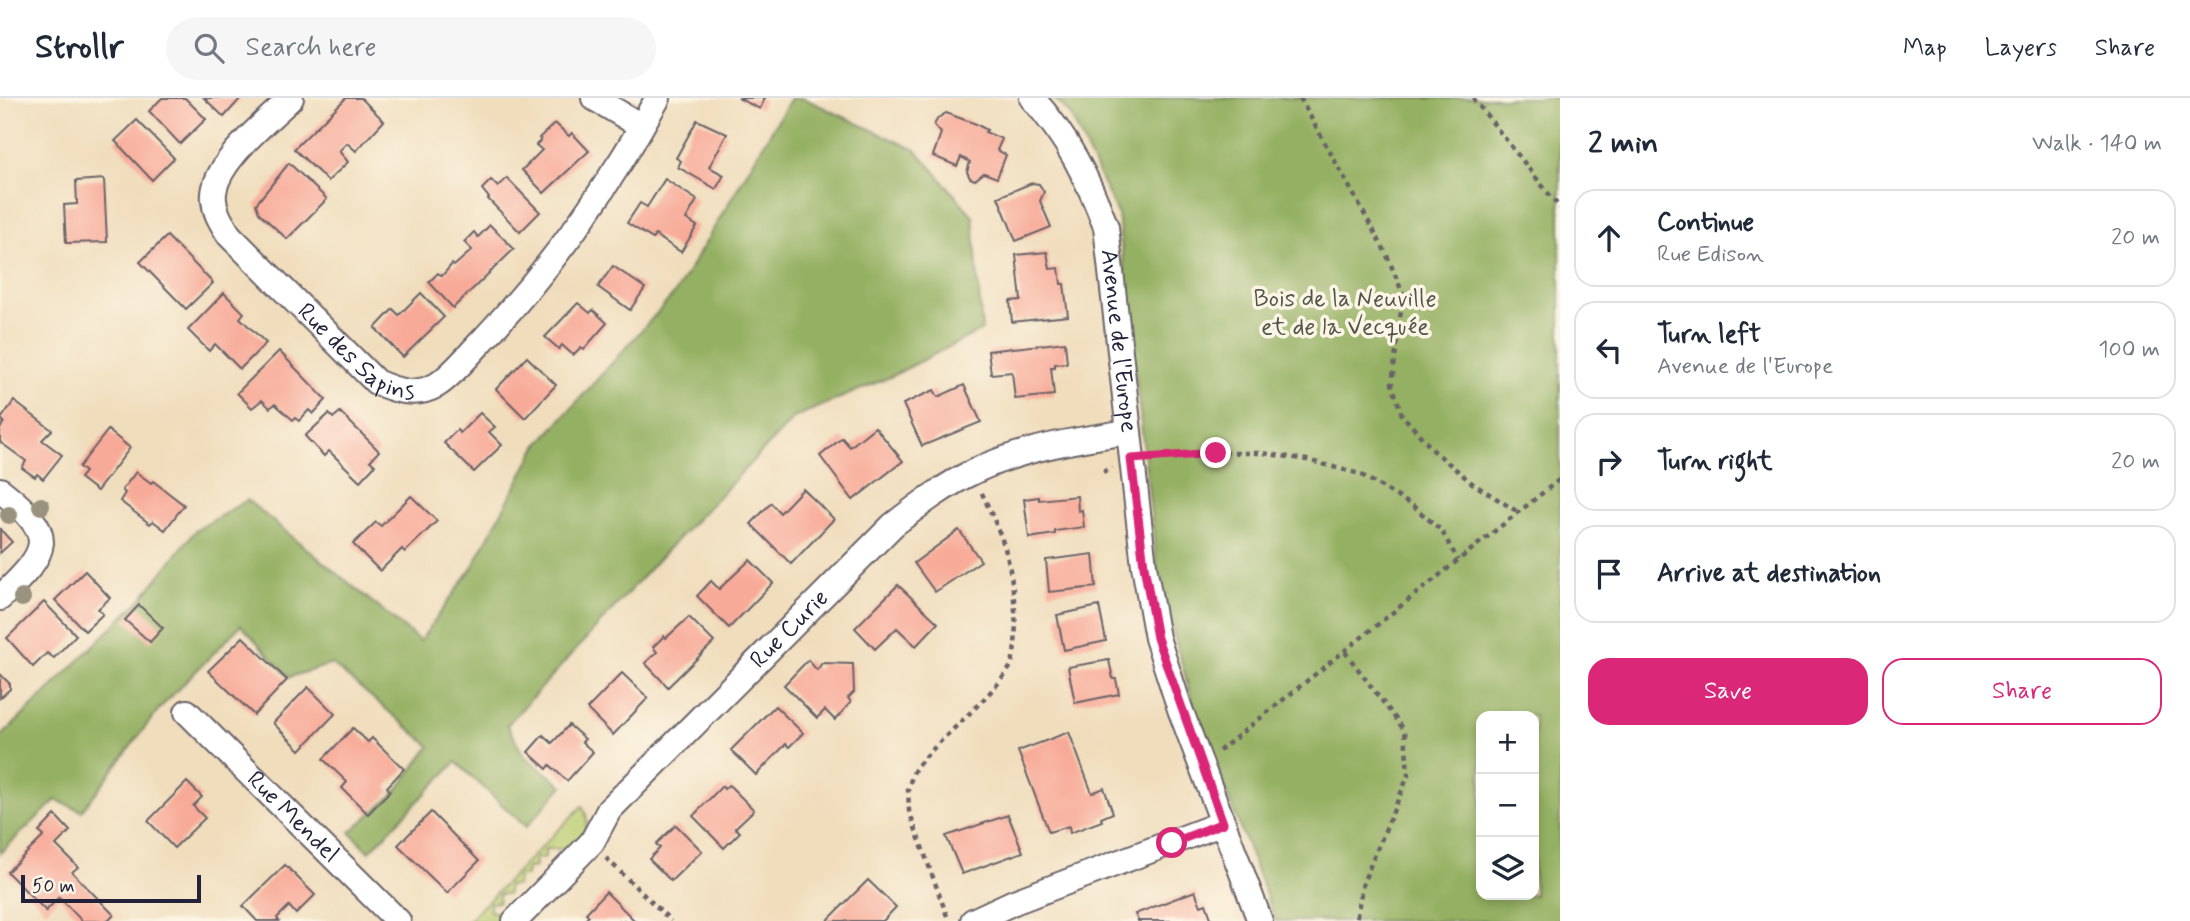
<!DOCTYPE html>
<html lang="en">
<head>
<meta charset="utf-8">
<style>
  :root { --surface:#fff; --page:#f6f6f7; --text:#1f2937; --muted:#747a83; --line:#e0e1e3; --accent:#db2777 }
  body { margin:0; font-family:Mynerve,sans-serif; background:var(--page); color:var(--text) }
  .controls { position:absolute; right:21px; bottom:21px; display:grid; overflow:hidden; border-radius:14px; box-shadow:0 4px 10px #0003 }
  .controls button { width:63px; height:63px; display:grid; place-items:center; padding:0; border:0; border-bottom:2px solid var(--line); background:var(--surface); color:var(--text); font:35px sans-serif }
  .scale { position:absolute; left:21px; bottom:18px; width:180px; box-sizing:border-box; padding-left:7px; border:4px solid #22223b; border-top:0; font-size:19px; line-height:24px; white-space:nowrap; color:#22223b; -webkit-text-stroke:5px #fcf5e5; paint-order:stroke }
  .stop { position:absolute; width:21px; height:21px; margin:-16px; border:5px solid #db2777; border-radius:50%; background:#fff }
  .stop.end { background:#db2777; border-color:#fff; box-shadow:0 2px 7px #0008 }
  .list { margin:0; padding:0; list-style:none }
  h2 { display:flex; justify-content:space-between; align-items:center; height:91px; margin:0; padding:0 28px; font-size:30px }
  h2 small { font-size:23px; font-weight:400; color:var(--muted) }
  .list li { display:grid; grid-template-columns:46px 1fr auto; gap:21px; align-items:center; box-sizing:border-box; height:98px; margin:0 14px 14px; padding:0 14px; border:2px solid var(--line); border-radius:21px }
  .list b { display:block; font-size:26px; white-space:nowrap }
  .list p { margin:0; font-size:23px; white-space:nowrap; color:var(--muted) }
  .list em { font-size:23px; font-style:normal; color:var(--muted) }
  .actions { display:flex; gap:14px; padding:21px 28px }
  .actions a { flex:1; padding:16px 0; border:2px solid var(--accent); border-radius:21px; text-align:center; font-size:24px; color:var(--accent) }
  .actions .main { background:var(--accent); color:#fff }
  .icon { flex:none; width:38px; height:38px; fill:none; stroke:currentColor; stroke-width:2; stroke-linecap:round; stroke-linejoin:round }
  .map { position:relative; flex:none; width:1560px; height:823px; overflow:hidden }
  header { display:flex; align-items:center; gap:42px; box-sizing:border-box; height:98px; padding:0 35px; background:var(--surface); border-bottom:2px solid var(--line) }
  header strong { font-size:33px }
  nav { display:flex; gap:38px; margin-inline-start:auto; font-size:24px }
  .search { width:490px; height:63px; background:var(--page); display:flex; align-items:center; gap:18px; box-sizing:border-box; padding:0 24px; border-radius:38px; color:var(--muted); font-size:26px }
  main { display:flex }
  aside { flex:1; background:var(--surface) }
  .map>svg:first-child { display:block }
</style>
</head>
<body>
<header>
<strong>Strollr</strong>
<div class="search"><svg class="icon" aria-label="search" viewBox="0 0 24 24"><circle cx="10" cy="10" r="6"/><path d="M15 15l6 6"/></svg>Search here</div>
<nav><a>Map</a><a>Layers</a><a>Share</a></nav>
</header>
<main>
<div class="map">
<svg width="1560" height="823" viewBox="0 0 1560 823">
  <rect width="100%" height="100%" fill="#fcf5e5"/>
  <filter id="ink" filterUnits="userSpaceOnUse"><feTurbulence type="fractalNoise" baseFrequency=".0143" numOctaves="2"/><feDisplacementMap in="SourceGraphic" scale="14" xChannelSelector="R" yChannelSelector="G"/><feConvolveMatrix kernelMatrix="1 2 1 2 8 2 1 2 1" color-interpolation-filters="sRGB"/></filter>
  <filter id="wash" filterUnits="userSpaceOnUse"><feTurbulence type="fractalNoise" baseFrequency=".00686" numOctaves="4" result="noise"/><feDisplacementMap in="SourceGraphic" scale="28" xChannelSelector="R" yChannelSelector="G"/><feGaussianBlur stdDeviation="1.57" result="paint"/><feColorMatrix in="noise" values="0 0 0 0 0 0 0 0 0 0 0 0 0 0 0 0 0 1.4 0 .05"/><feComposite in="paint" operator="in"/></filter>
  <g filter="url(#wash)">
    <rect width="100%" height="100%" fill="#f0ddbc"/>
    <path fill="#bbcd70" stroke="#6e7856" stroke-width="2" d="M582,708C594,727 582,737 569,751H545V760H535V769L527,770L526,778H518L517,787L508,788V796H499V804L490,805V813L498,815V823H468Z"/>
    <g fill="#94b062" stroke="#5b694e" stroke-width="2" fill-rule="evenodd">
      <polygon points="791,0 803,0 916,52 973,118 982,232 890,279 795,319 667,452 507,627 524,658 563,688 526,729 456,664 369,754 350,734 394,696 430,648 332,566 289,579 241,527 159,611 82,713 56,702 0,755 0,640 141,501 195,433 247,402 420,543 472,470 537,348 676,194"/>
      <path d="M1054,0H1560V823H1276L1193,607L1158,479L1118,117L1070,16ZM1481,618H1534V797H1481Z"/>
    </g>
    <g id="blocks">
      <g fill="#f8aa98">
        <polygon points="162,0 185,0 206,21 180,46 149,13"/>
        <polygon points="204,0 241,0 224,19"/>
        <polygon points="346,0 361,0 384,23 356,53 347,45 339,53 348,64 328,83 294,51"/>
        <polygon points="738,0 765,0 760,11"/>
        <polygon points="946,15 976,26 987,32 985,34 1002,41 997,52 1006,57 997,80 984,75 975,82 970,80 967,74 970,64 961,59 957,68 933,58 941,35 934,27 938,20"/>
        <polygon points="137,22 174,60 152,82 115,43"/>
        <polygon points="697,22 727,36 709,69 724,77 716,91 678,69 681,63 676,60"/>
        <polygon points="555,25 569,38 572,35 589,53 544,95 522,72 542,52 536,47 541,42 539,40"/>
        <polygon points="289,65 327,101 287,141 259,115 256,106"/>
        <polygon points="507,80 540,114 520,134 488,101 489,100 482,91 491,82 498,89"/>
        <polygon points="104,81 107,144 66,145 64,107 77,106 76,83"/>
        <polygon points="665,81 697,102 686,121 697,128 681,154 655,137 653,141 627,125 640,105 647,109"/>
        <polygon points="1032,85 1039,86 1044,94 1040,103 1051,129 1016,143 998,99"/>
        <polygon points="490,127 514,151 453,210 429,184 438,175 442,178 452,166 454,168 472,152 464,144 474,134 478,139"/>
        <polygon points="167,138 213,185 186,211 140,164"/>
        <polygon points="1047,154 1050,171 1059,170 1061,186 1064,186 1068,218 1012,224 1010,203 1021,202 1016,157"/>
        <polygon points="613,168 645,190 630,212 598,189"/>
        <polygon points="224,195 244,215 240,220 266,245 240,271 215,246 209,253 188,232"/>
        <polygon points="421,195 444,219 403,259 375,230 393,211 399,217"/>
        <polygon points="578,205 590,215 593,212 607,225 584,251 581,249 573,257 562,247 559,251 545,239"/>
        <polygon points="1065,244 1067,265 1055,266 1055,269 1051,269 1054,297 1015,301 1012,274 991,276 988,253"/>
        <polygon points="279,253 326,302 313,316 309,312 299,323 295,320 293,322 275,306 270,310 262,302 252,310 237,295"/>
        <polygon points="527,259 556,287 525,320 496,291"/>
        <polygon points="964,287 981,324 922,348 903,306 934,292 938,299"/>
        <polygon points="14,303 52,332 42,342 62,357 43,381 37,376 35,379 22,370 26,363 0,344 0,331 4,324 1,321"/>
        <polygon points="340,314 379,353 370,363 375,367 360,383 329,353 324,358 305,338 329,316 333,320"/>
        <polygon points="480,315 495,329 489,334 502,347 474,374 444,345 457,332 460,335"/>
        <polygon points="875,329 903,363 853,402 820,358 842,340 850,349"/>
        <polygon points="108,332 130,350 97,393 80,380 85,374 79,369"/>
        <polygon points="136,374 151,385 153,383 184,407 165,432 153,423 150,426 120,403 125,395 122,392"/>
        <polygon points="803,391 834,421 791,466 751,426 771,405 780,415"/>
        <polygon points="411,398 437,423 405,454 402,451 380,473 353,446 376,424 381,428"/>
        <polygon points="1077,398 1078,413 1082,412 1084,429 1055,433 1055,436 1029,440 1024,401 1039,399 1039,402"/>
        <polygon points="0,431 12,444 0,455"/>
        <polygon points="959,432 981,463 935,494 914,465"/>
        <polygon points="1093,456 1096,489 1049,494 1046,462"/>
        <polygon points="750,462 773,485 729,530 697,498 711,483 719,491"/>
        <polygon points="85,473 110,500 98,511 103,516 85,533 55,502"/>
        <polygon points="898,487 938,525 916,548 897,530 875,551 855,530"/>
        <polygon points="44,504 76,537 54,560 47,555 33,569 7,540"/>
        <polygon points="139,507 163,530 150,544 125,522"/>
        <polygon points="1099,508 1106,543 1064,552 1057,517"/>
        <polygon points="689,519 714,544 668,589 645,565 657,554 653,549 664,538 666,540"/>
        <polygon points="243,539 287,582 254,617 208,573"/>
        <polygon points="808,562 817,572 822,565 853,566 854,594 848,600 851,604 835,622 825,612 817,620 784,587"/>
        <polygon points="1109,562 1113,581 1116,581 1119,596 1075,605 1068,569"/>
        <polygon points="622,575 648,600 613,637 587,611"/>
        <polygon points="0,576 10,586 10,591 0,600"/>
        <polygon points="308,589 335,616 300,652 273,625"/>
        <polygon points="775,608 803,635 789,649 786,646 756,677 731,652"/>
        <polygon points="569,627 585,641 582,644 593,654 567,683 550,667 547,671 528,654 543,637 552,645"/>
        <polygon points="353,630 368,644 372,640 404,671 387,689 390,693 368,716 342,690 347,684 323,661"/>
        <polygon points="1069,634 1092,695 1104,690 1113,715 1101,720 1102,723 1070,735 1069,728 1049,734 1018,653"/>
        <polygon points="187,684 202,699 193,708 205,720 174,750 148,723"/>
        <polygon points="729,687 754,712 735,730 740,734 724,750 693,718 722,688 724,691"/>
        <polygon points="431,714 479,763 447,795 398,747"/>
        <polygon points="55,717 70,733 56,747 78,769 72,774 114,817 108,823 82,823 59,799 46,813 7,774 44,738 39,734"/>
        <polygon points="1008,717 1023,754 962,776 946,738"/>
        <polygon points="676,727 702,753 671,783 649,761 660,750 656,746"/>
        <polygon points="285,767 315,797 296,816 289,808 277,820 279,823 257,823 243,808"/>
        <polygon points="868,782 896,809 883,823 827,823"/>
        <polygon points="1195,793 1201,808 1206,806 1212,823 1138,823 1135,816"/>
        <polygon points="606,794 635,823 584,823 589,818 586,815"/>
      </g>
    </g>
  </g>
  <g filter="url(#ink)">
    <use href="#blocks" fill-opacity="0" stroke="#6a6368" stroke-width="2"/>
    <g fill="none" stroke-linecap="round" stroke-linejoin="round">
      <defs>
        <g id="street">
          <path id="s1" d="M291,0C268,23 210,67 214,102C215,116 222,125 229,137L376,284C396,293 416,299 437,287C454,276 469,256 483,242C533,189 578,131 617,69C632,47 644,23 658,0"/>
          <polyline points="594,0 641,28"/>
          <path id="s2" d="M1032,0C1067,38 1088,81 1106,129L1144,468L1157,540L1180,611L1260,823"/>
          <path d="M0,392C59,438 50,452 0,500"/>
          <path id="s3" d="M187,614L398,823"/>
          <path id="s4" d="M515,823L592,744L609,712L893,427C919,407 945,387 975,373C1023,350 1076,342 1128,334"/>
          <polyline points="973,823 1014,804 1223,725"/>
        </g>
      </defs>
      <use href="#street" stroke="#6a6368" stroke-width="28"/>
      <g stroke="#6a6368" stroke-width="4.5" stroke-dasharray="5 5" stroke-linecap="butt">
        <polyline points="1300,0 1386,155 1403,196 1392,286 1402,317 1433,352 1472,385 1518,414"/>
        <polyline points="1473,0 1560,110"/>
        <polyline points="1154,359 1216,355 1263,355 1307,362 1360,376 1413,408 1441,432 1458,462"/>
        <polyline points="1103,374 1112,369"/>
        <polyline points="1345,554 1405,633 1408,678 1363,785 1356,823"/>
        <polyline points="1219,653 1560,381"/>
        <polyline points="606,760 671,823"/>
        <path d="M947,818L909,713L908,690L914,673L919,666C946,635 987,603 1009,571C1022,550 1013,478 1006,454C1000,433 990,413 981,393"/>
      </g>
      <use href="#street" stroke="#fff" stroke-width="24"/>
    </g>
    <g fill="#98927e">
      <circle cx="41" cy="408" r="9"/>
      <circle cx="9" cy="417" r="9"/>
      <circle cx="22" cy="500" r="9"/>
    </g>
  </g>
  <g fill="none" stroke-linecap="round" stroke-linejoin="round" filter="url(#ink)">
    <polyline stroke="#db2777" stroke-width="9" points="1172,745 1223,725 1157,540 1144,468 1131,361 1216,355"/>
  </g>
  <g text-anchor="middle" dominant-baseline="central" stroke-width="7" stroke-linejoin="round" paint-order="stroke">
    <g font-size="24" fill="#50554b" stroke="#fcf5e5">
      <text x="1345" y="201">Bois de la Neuville<tspan x="1345" dy="28">et de la Vecquée</tspan></text>
    </g>
    <g font-size="24" fill="#22223b" stroke="#fcf5e5">
      <text stroke="none"><textPath href="#s2" startOffset="264">Avenue de l'Europe</textPath></text>
      <text stroke="none"><textPath href="#s1" startOffset="345">Rue des Sapins</textPath></text>
      <text stroke="none"><textPath href="#s4" startOffset="402">Rue Curie</textPath></text>
      <text stroke="none"><textPath href="#s3" startOffset="149">Rue Mendel</textPath></text>
    </g>
  </g>
</svg>
<div class="controls">
<button>+</button>
<button>−</button>
<button><svg class="icon" aria-label="layers" viewBox="0 0 24 24"><path d="M12 4l9 5-9 5-9-5zM3 14l9 5 9-5"/></svg></button>
</div>
<div class="scale">50 m</div>
<div class="stop" style="left:1172px;top:745px"></div>
<div class="stop end" style="left:1216px;top:355px"></div>
</div>
<aside>
<h2>2 min<small>Walk · 140 m</small></h2>
<ul class="list">
<li><svg class="icon" aria-label="ahead" viewBox="0 0 24 24"><path d="M12 20V5M6 11l6-6 6 6"/></svg><div><b>Continue</b><p>Rue Edison</p></div><em>20 m</em></li>
<li><svg class="icon" aria-label="left" viewBox="0 0 24 24"><path d="M17 20v-9H6M10 6l-5 5 5 5"/></svg><div><b>Turn left</b><p>Avenue de l'Europe</p></div><em>100 m</em></li>
<li><svg class="icon" aria-label="right" viewBox="0 0 24 24"><path d="M7 20v-9h11M14 6l5 5-5 5"/></svg><div><b>Turn right</b></div><em>20 m</em></li>
<li><svg class="icon" aria-label="arrive" viewBox="0 0 24 24"><path d="M6 21V4h12l-3 4 3 4H6"/></svg><div><b>Arrive at destination</b></div></li>
</ul>
<div class="actions"><a class="main">Save</a><a>Share</a></div>
</aside>
</main>
</body>
</html>
